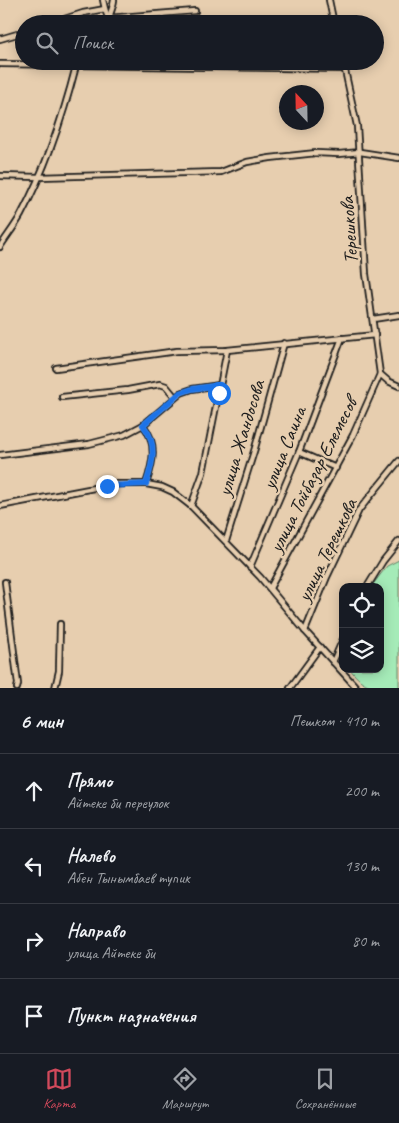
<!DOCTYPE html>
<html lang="ru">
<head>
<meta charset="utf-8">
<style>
  :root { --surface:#171b24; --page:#242831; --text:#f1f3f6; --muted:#9ea1a6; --line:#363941; --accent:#d1495b }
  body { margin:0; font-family:Caveat,sans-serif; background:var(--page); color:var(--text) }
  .controls { position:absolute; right:15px; bottom:15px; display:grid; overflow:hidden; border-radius:10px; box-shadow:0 2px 12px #0003 }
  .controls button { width:45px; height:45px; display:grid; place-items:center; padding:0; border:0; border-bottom:1px solid var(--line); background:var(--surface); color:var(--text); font:25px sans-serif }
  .compass { position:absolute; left:279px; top:85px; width:45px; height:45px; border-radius:50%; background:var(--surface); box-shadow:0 2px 12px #0003; rotate:338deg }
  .stop { position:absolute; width:15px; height:15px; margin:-11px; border:4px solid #1a73e8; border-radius:50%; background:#fff }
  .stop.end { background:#1a73e8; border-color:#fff; box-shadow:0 1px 5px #0008 }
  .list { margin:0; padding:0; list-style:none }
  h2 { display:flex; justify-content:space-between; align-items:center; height:65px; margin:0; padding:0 20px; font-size:21px }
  h2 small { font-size:16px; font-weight:400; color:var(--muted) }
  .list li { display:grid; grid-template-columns:32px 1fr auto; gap:15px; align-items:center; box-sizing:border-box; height:75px; padding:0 20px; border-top:1px solid var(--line) }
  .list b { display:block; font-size:19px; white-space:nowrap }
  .list p { margin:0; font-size:16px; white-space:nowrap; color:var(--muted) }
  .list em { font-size:16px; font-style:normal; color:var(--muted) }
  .icon { flex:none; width:28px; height:28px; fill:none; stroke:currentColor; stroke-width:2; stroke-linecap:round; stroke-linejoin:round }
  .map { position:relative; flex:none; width:399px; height:688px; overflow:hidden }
  .search { position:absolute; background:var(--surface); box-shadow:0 2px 12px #0003; left:15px; right:15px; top:15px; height:55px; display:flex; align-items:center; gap:12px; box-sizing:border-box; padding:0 18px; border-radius:28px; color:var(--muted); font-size:19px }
  .sheet { height:365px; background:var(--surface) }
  nav { display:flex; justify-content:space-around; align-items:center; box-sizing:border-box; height:70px; border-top:1px solid var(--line); background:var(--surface); font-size:14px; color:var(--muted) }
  nav a { display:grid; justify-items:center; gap:2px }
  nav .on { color:var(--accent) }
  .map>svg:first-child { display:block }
</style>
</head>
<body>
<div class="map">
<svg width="399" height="688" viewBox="0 0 399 688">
  <rect width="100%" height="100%" fill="#e7ceaf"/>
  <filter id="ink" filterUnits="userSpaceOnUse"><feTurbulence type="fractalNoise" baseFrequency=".02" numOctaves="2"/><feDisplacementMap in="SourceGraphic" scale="10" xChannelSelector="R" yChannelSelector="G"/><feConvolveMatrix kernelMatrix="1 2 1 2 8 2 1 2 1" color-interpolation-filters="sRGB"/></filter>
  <g filter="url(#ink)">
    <path fill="#a5ebb8" stroke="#60846a" d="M399,560V688C373,688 364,688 350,669H380V587H371L387,566Z"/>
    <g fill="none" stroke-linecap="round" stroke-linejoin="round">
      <defs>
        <g id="minor">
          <polyline points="103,0 105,9"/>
          <polyline points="329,0 334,24"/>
          <polyline points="49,24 83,13 105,9 108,18 195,11"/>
          <path d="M108,24C108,17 113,9 114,0"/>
          <polyline points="0,39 24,32"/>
          <polyline points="343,61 357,126 366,274 380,374 388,381 399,386"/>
          <polyline points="0,64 344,69"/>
          <polyline points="0,176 39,177 221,172 247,162 270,158 316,153 339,154 360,152 399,158"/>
          <path d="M0,247C7,236 15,226 21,215C46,168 63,117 76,66"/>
          <polyline points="373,319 399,315"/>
          <polyline points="56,368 177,351 227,350 375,335"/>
          <polyline points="62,397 128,390 160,384 166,386 175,397"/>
          <path d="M143,425C158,443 153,463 146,484"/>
          <polyline points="299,452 336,468"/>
          <polyline points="0,455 89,444 124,435 143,425 181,393 192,389 220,385"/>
          <polyline points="0,506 115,484 146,484 162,487 173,492 191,506 260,577 305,631 357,688"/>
          <polyline points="191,506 203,473 227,350"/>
          <polyline points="226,541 255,448 284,343"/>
          <polyline points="250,567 299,452 342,338"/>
          <polyline points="5,582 18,684 17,688"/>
          <polyline points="367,587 383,561 399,541"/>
          <polyline points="270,588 353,435 380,374"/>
          <polyline points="305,631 327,577 359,510 399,461"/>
          <polyline points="333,662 343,639"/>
          <polyline points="55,688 59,671 60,624"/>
          <polyline points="290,688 320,647"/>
        </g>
      </defs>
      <use href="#minor" stroke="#1c1c1c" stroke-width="8"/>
      <use href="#minor" stroke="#e7ceaf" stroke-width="4.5"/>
    </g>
  </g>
  <g fill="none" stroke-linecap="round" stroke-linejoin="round" filter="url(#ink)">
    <path stroke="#1a73e8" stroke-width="6" d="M107,486L146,484C153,463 158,443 143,425L180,393L192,389L220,385L219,393"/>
  </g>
  <g text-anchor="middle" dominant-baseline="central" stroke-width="5" stroke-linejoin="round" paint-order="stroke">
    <g font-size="20" fill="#1c1c1c" stroke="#e7ceaf">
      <text transform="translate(349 230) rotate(-94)">Терешкова</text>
      <text transform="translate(241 438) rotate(-73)">улица Жандосова</text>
      <text transform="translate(284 448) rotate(-68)">улица Саина</text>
      <text transform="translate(313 475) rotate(-63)">улица Тойбазар Елемесов</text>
      <text transform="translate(327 550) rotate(-64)">улица Терешкова</text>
    </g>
  </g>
</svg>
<div class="controls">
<button><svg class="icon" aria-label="locate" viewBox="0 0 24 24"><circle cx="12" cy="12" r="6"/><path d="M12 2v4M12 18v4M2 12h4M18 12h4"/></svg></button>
<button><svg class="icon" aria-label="layers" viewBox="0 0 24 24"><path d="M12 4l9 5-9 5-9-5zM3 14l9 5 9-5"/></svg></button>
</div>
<svg class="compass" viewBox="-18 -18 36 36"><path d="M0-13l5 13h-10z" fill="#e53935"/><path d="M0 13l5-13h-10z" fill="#9ea1a6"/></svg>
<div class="stop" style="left:219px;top:393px"></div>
<div class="stop end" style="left:107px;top:486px"></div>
<div class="search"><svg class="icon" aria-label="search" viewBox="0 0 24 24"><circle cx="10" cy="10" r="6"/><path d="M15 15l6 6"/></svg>Поиск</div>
</div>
<section class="sheet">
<h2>6 мин<small>Пешком · 410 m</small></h2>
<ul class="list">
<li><svg class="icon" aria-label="ahead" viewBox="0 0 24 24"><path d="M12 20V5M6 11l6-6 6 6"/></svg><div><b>Прямо</b><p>Айтеке би переулок</p></div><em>200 m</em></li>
<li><svg class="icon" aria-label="left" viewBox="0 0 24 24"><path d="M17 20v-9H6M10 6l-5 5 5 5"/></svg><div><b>Налево</b><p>Абен Тынымбаев тупик</p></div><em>130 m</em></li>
<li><svg class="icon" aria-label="right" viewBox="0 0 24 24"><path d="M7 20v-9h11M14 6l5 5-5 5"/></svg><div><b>Направо</b><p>улица Айтеке би</p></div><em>80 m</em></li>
<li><svg class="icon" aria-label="arrive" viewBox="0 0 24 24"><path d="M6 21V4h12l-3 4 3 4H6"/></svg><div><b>Пункт назначения</b></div></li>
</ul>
</section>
<nav>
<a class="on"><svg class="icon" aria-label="map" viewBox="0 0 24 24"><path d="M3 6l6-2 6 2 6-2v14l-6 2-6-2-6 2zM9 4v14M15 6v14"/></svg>Карта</a>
<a><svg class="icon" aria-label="directions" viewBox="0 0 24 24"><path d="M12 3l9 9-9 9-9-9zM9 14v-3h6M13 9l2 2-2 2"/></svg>Маршрут</a>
<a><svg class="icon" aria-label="saved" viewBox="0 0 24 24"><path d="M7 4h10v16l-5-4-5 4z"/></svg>Сохранённые</a>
</nav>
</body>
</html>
